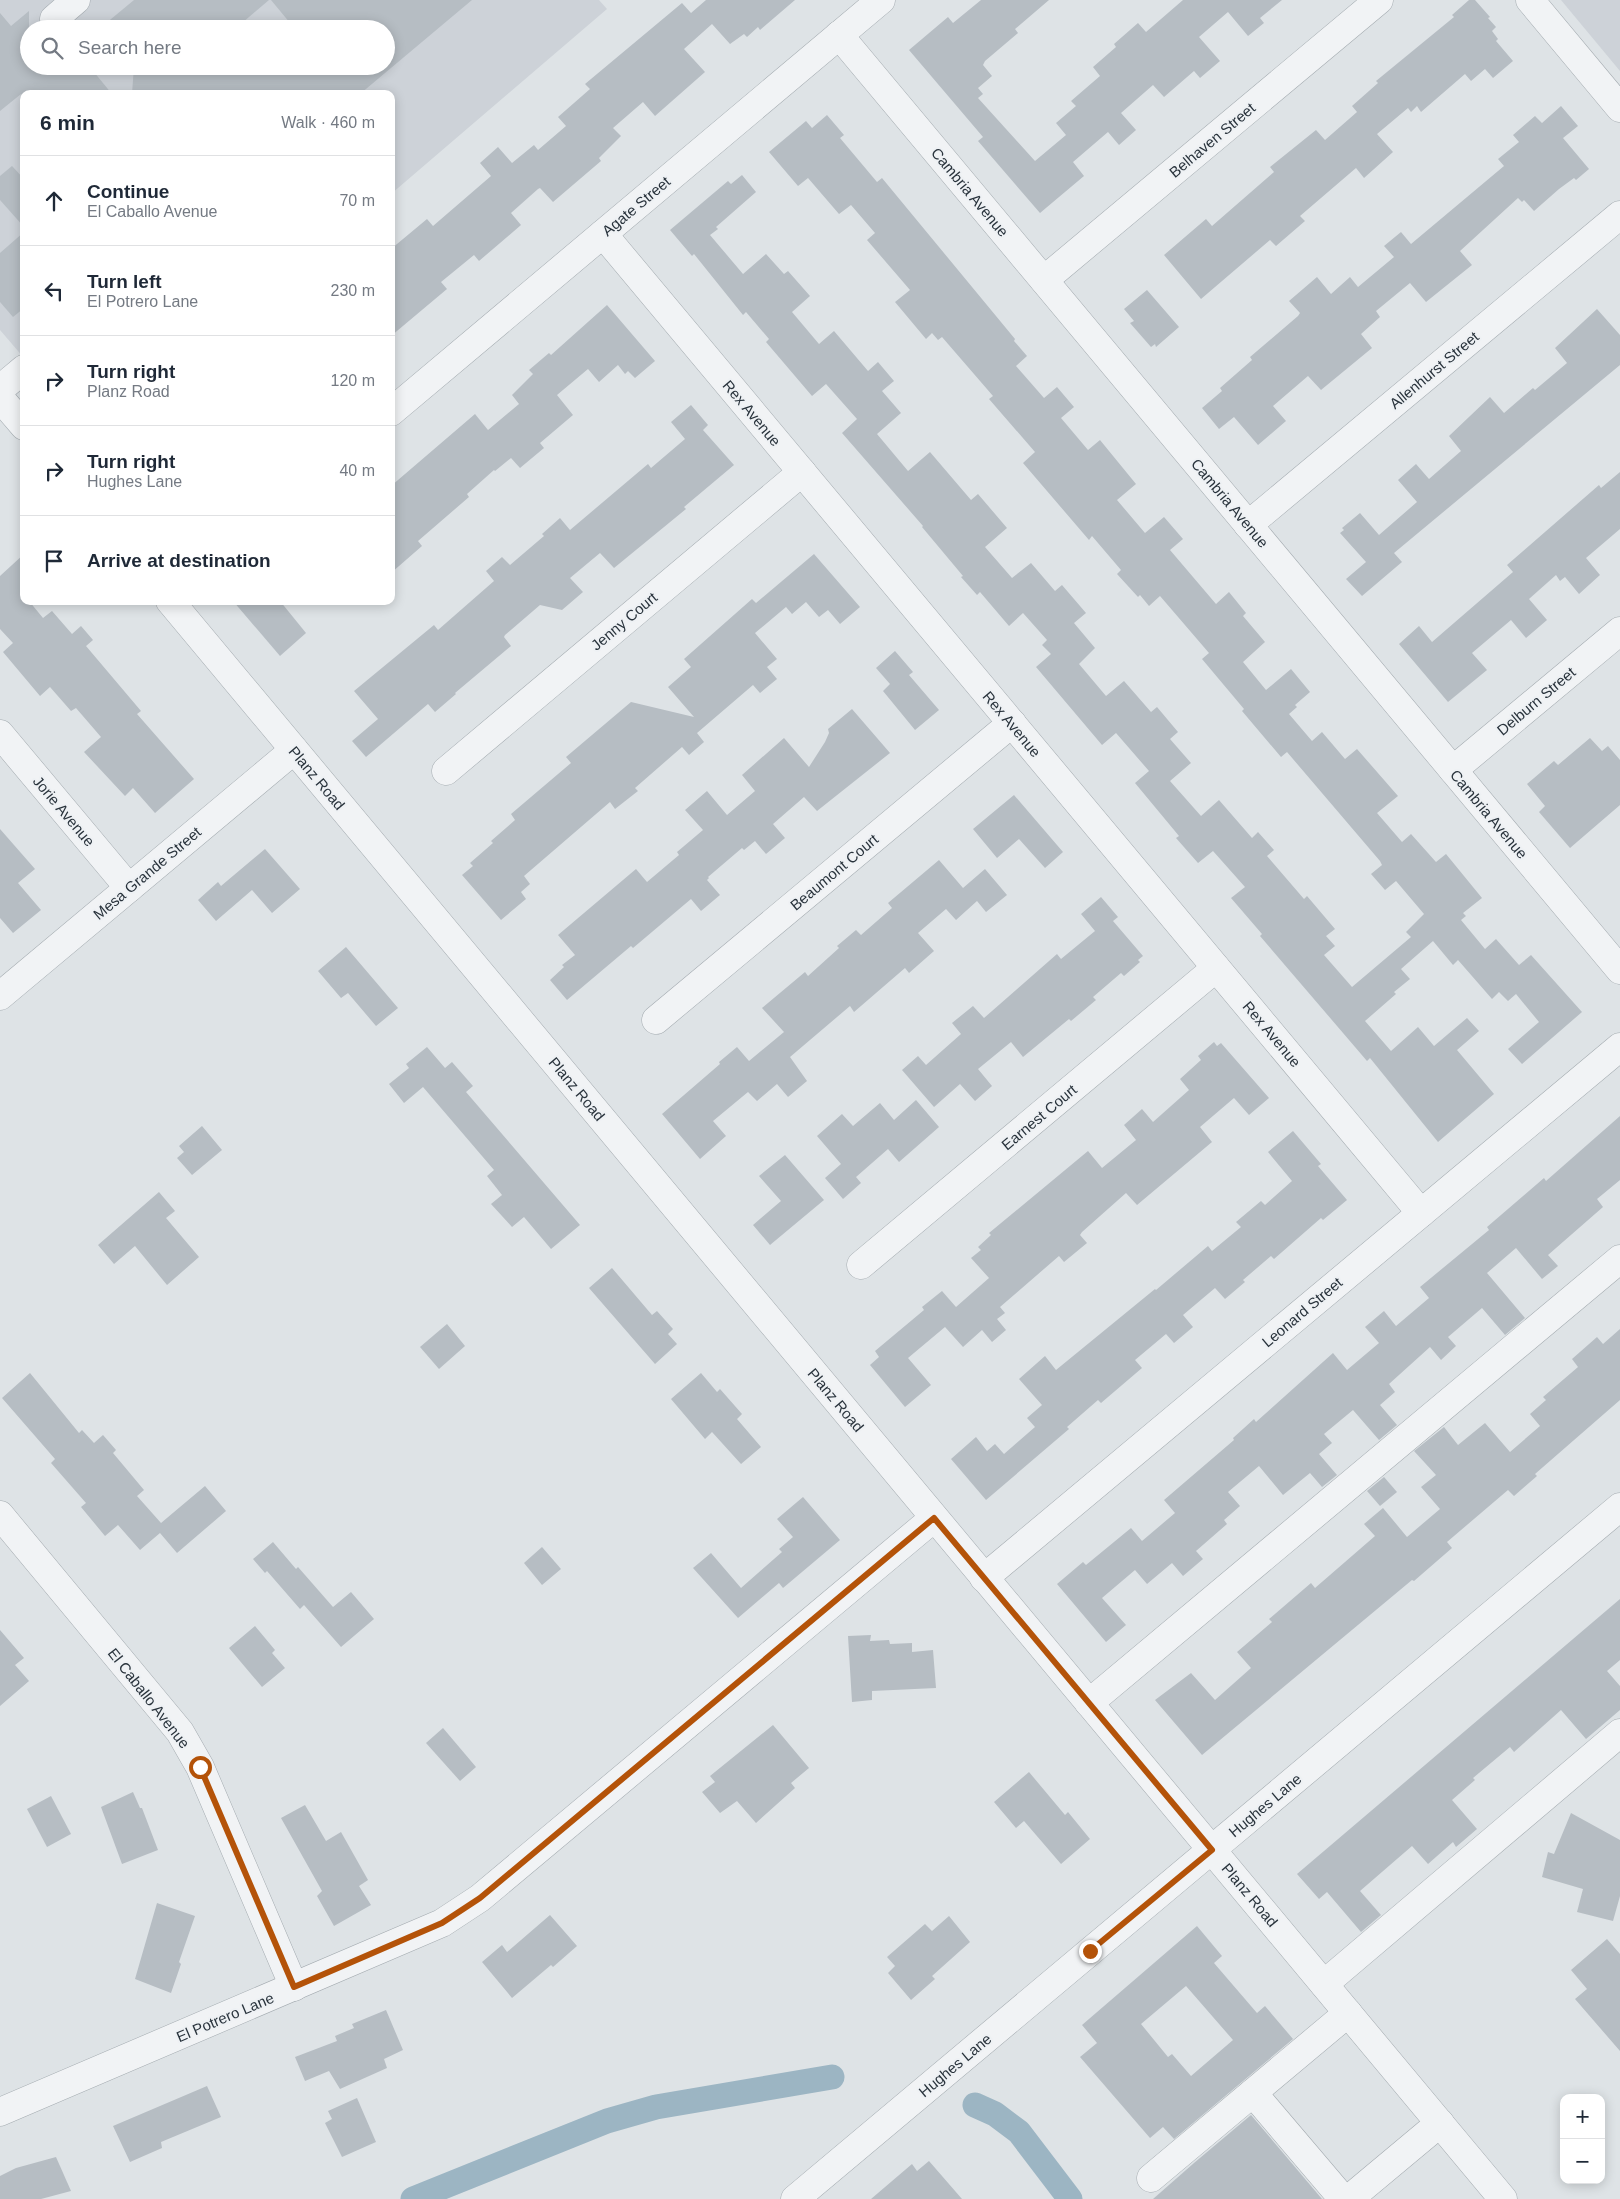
<!DOCTYPE html>
<html lang="en">
<head>
<meta charset="utf-8">
<style>
  :root { --surface:#fff; --page:#f6f6f7; --text:#1f2937; --muted:#747a83; --line:#e0e1e3 }
  body { margin:0; font-family:Arial,sans-serif; background:var(--page); color:var(--text) }
  .controls { position:absolute; right:15px; bottom:15px; display:grid; overflow:hidden; border-radius:10px; box-shadow:0 2px 12px #0003 }
  .controls button { width:45px; height:45px; display:grid; place-items:center; padding:0; border:0; border-bottom:1px solid var(--line); background:var(--surface); color:var(--text); font:25px sans-serif }
  .stop { position:absolute; width:15px; height:15px; margin:-11px; border:4px solid #b45309; border-radius:50%; background:#fff }
  .stop.end { background:#b45309; border-color:#fff; box-shadow:0 1px 5px #0008 }
  .list { margin:0; padding:0; list-style:none }
  h2 { display:flex; justify-content:space-between; align-items:center; height:65px; margin:0; padding:0 20px; font-size:21px }
  h2 small { font-size:16px; font-weight:400; color:var(--muted) }
  .list li { display:grid; grid-template-columns:32px 1fr auto; gap:15px; align-items:center; box-sizing:border-box; height:90px; padding:0 20px; border-top:1px solid var(--line) }
  .list b { display:block; font-size:19px; white-space:nowrap }
  .list p { margin:0; font-size:16px; white-space:nowrap; color:var(--muted) }
  .list em { font-size:16px; font-style:normal; color:var(--muted) }
  .icon { flex:none; width:28px; height:28px; fill:none; stroke:currentColor; stroke-width:2; stroke-linecap:round; stroke-linejoin:round }
  .map { position:relative; flex:none; width:1620px; height:2199px; overflow:hidden }
  .search { position:absolute; background:var(--surface); box-shadow:0 2px 12px #0003; left:20px; top:20px; width:375px; height:55px; display:flex; align-items:center; gap:12px; box-sizing:border-box; padding:0 18px; border-radius:28px; color:var(--muted); font-size:19px }
  .panel { position:absolute; background:var(--surface); box-shadow:0 2px 12px #0003; left:20px; top:90px; width:375px; height:515px; border-radius:10px }
  .map>svg:first-child { display:block }
</style>
</head>
<body>
<div class="map">
<svg width="1620" height="2199" viewBox="0 0 1620 2199">
  <rect width="100%" height="100%" fill="#dee3e6"/>
  <g fill="#cdd2d8" fill-rule="evenodd">
    <path d="M0,0H599L607,9L391,194V94H24V358L0,330ZM29,29H386V66H29Z"/>
    <polygon points="1561,0 1620,0 1620,71"/>
  </g>
  <g fill="none" stroke-linecap="round" stroke-linejoin="round">
    <g stroke="#9cb5c3" stroke-width="25">
      <polyline points="975,2105 995,2114 1019,2132 1070,2199"/>
      <polyline points="413,2199 607,2121 656,2107 832,2077"/>
    </g>
  </g>
  <g fill="#b6bdc3" fill-rule="evenodd">
    <polygon points="134,0 269,0 235,29 99,29"/>
    <polygon points="271,0 472,0 360,94 132,94 134,66 386,66 386,29 295,29"/>
    <polygon points="706,0 795,0 760,30 758,27 747,37 744,34 730,44 712,24 684,49 705,72 655,116 643,102 613,128 621,136 599,158 601,161 553,202 540,188 538,189 511,213 521,225 479,261 474,255 441,282 447,289 391,336 391,249 427,219 433,226 491,176 480,163 498,147 512,163 534,145 538,150 566,126 558,117 590,89 585,84 682,3 691,13"/>
    <polygon points="981,0 1049,0 1015,29 1018,33 985,61 983,65 992,76 978,88 983,94 978,98 1035,161 1066,135 1056,123 1076,106 1071,101 1100,76 1093,67 1116,47 1114,44 1138,23 1146,32 1183,0 1282,0 1260,18 1264,23 1248,36 1228,12 1199,37 1220,61 1200,78 1194,71 1164,97 1153,85 1121,113 1136,130 1119,145 1108,132 1073,162 1084,176 1040,213 978,141 983,137 909,50 948,17 953,23"/>
    <polygon points="1469,0 1475,0 1490,17 1488,18 1496,27 1492,31 1498,39 1496,41 1513,61 1493,78 1485,69 1471,81 1465,74 1421,112 1417,106 1411,112 1408,108 1377,134 1393,152 1364,178 1356,168 1300,216 1305,221 1276,246 1270,240 1201,299 1164,255 1206,219 1212,226 1274,172 1270,167 1316,130 1325,140 1357,112 1352,106 1378,83 1376,81 1454,17 1452,15"/>
    <polygon points="29,11 29,66 89,66 112,94 21,94 0,111 0,13 11,26"/>
    <polygon points="1561,106 1578,126 1563,138 1589,169 1576,180 1574,178 1559,189 1534,211 1524,200 1522,202 1518,198 1460,251 1472,265 1426,302 1410,283 1376,311 1380,317 1361,334 1372,348 1321,390 1308,376 1273,406 1286,421 1258,445 1234,417 1219,429 1202,408 1222,391 1220,388 1252,360 1250,357 1298,316 1300,313 1289,301 1317,277 1331,294 1350,277 1358,287 1394,257 1384,246 1401,232 1411,244 1504,166 1498,159 1519,142 1513,135 1535,116 1542,123"/>
    <polygon points="827,115 844,135 840,138 877,182 882,178 1015,339 1014,341 1027,356 1016,366 1044,398 1057,387 1074,407 1061,418 1088,450 1100,440 1136,484 1117,500 1145,533 1164,517 1183,539 1170,550 1216,604 1229,592 1246,613 1243,616 1265,642 1243,662 1266,690 1291,669 1310,692 1295,705 1297,707 1289,714 1312,741 1322,732 1345,759 1357,749 1398,796 1377,813 1402,842 1411,834 1436,862 1446,854 1482,898 1463,913 1466,916 1461,920 1485,949 1496,939 1519,965 1531,955 1582,1012 1522,1064 1508,1049 1539,1022 1516,994 1508,1001 1499,992 1492,999 1458,960 1453,965 1433,941 1401,969 1410,979 1394,992 1396,994 1365,1021 1391,1051 1418,1027 1434,1046 1467,1018 1479,1031 1457,1050 1494,1094 1438,1142 1370,1058 1367,1061 1260,936 1262,934 1231,898 1245,887 1213,851 1198,863 1176,838 1179,836 1135,783 1149,771 1116,733 1102,745 1036,667 1051,654 1042,645 1047,640 1023,613 1009,626 980,592 977,595 961,577 963,576 922,527 923,526 842,433 857,419 826,384 812,396 766,342 769,339 746,312 743,315 694,254 692,256 670,230 728,181 731,184 742,175 756,192 716,227 718,229 710,235 743,274 766,254 784,274 788,271 810,296 792,312 819,344 834,331 868,371 878,362 894,381 882,391 901,413 877,434 908,471 930,452 971,500 978,494 1007,528 985,547 1012,578 1031,563 1055,591 1062,585 1086,613 1074,623 1095,648 1079,664 1106,696 1124,681 1151,712 1157,707 1178,732 1170,739 1191,763 1170,781 1201,816 1219,800 1252,838 1258,832 1274,850 1267,856 1304,899 1307,896 1335,929 1326,936 1335,946 1324,955 1352,987 1411,937 1406,932 1424,914 1396,881 1385,890 1371,874 1382,865 1380,861 1287,752 1281,757 1242,711 1244,709 1202,659 1209,653 1160,596 1149,606 1140,595 1138,597 1117,574 1121,570 1092,536 1089,540 1023,463 1035,452 989,399 993,396 942,337 938,340 932,333 926,339 895,302 910,290 867,240 875,233 851,205 839,214 808,178 798,186 769,152 806,121 812,128"/>
    <polygon points="12,166 24,179 24,227 0,200 0,176"/>
    <polygon points="24,232 24,308 13,317 0,302 0,253"/>
    <polygon points="1147,290 1179,327 1156,347 1155,344 1151,347 1130,323 1134,321 1124,309"/>
    <polygon points="607,305 655,361 635,378 628,371 625,374 618,365 599,382 588,369 557,395 573,415 540,443 544,448 520,468 511,458 495,471 494,470 467,494 469,497 418,541 422,546 391,573 391,486 475,414 488,430 519,404 512,395 533,374 529,370 549,353 551,355"/>
    <polygon points="1597,309 1620,335 1620,365 1394,553 1402,562 1362,596 1346,579 1366,562 1340,533 1344,530 1342,528 1360,513 1379,535 1417,502 1398,480 1416,464 1429,479 1461,451 1449,436 1490,397 1504,413 1533,388 1535,390 1567,363 1555,348"/>
    <polygon points="691,405 708,425 703,430 734,465 684,507 686,509 614,568 600,553 570,578 583,592 562,610 540,605 505,635 504,637 511,646 455,693 456,694 435,712 428,704 366,757 352,741 378,719 354,691 434,625 438,630 494,581 486,571 502,557 510,565 544,536 542,534 560,518 570,530 648,464 651,468 685,439 671,422"/>
    <polygon points="1620,472 1620,529 1586,558 1600,575 1579,594 1565,577 1560,581 1556,575 1529,599 1547,620 1526,638 1511,620 1472,653 1487,670 1448,702 1399,644 1419,626 1432,642 1513,572 1507,565 1599,485 1601,488"/>
    <polygon points="24,554 24,601 29,601 43,618 52,611 72,634 81,626 93,640 86,646 141,711 137,714 194,779 155,813 133,788 125,796 84,752 101,737 76,708 71,711 50,687 40,696 3,652 13,643 0,629 0,576"/>
    <polygon points="814,554 860,607 840,624 828,610 819,617 806,602 792,614 786,607 755,633 777,659 767,667 777,679 760,693 753,685 697,733 704,742 689,755 682,747 635,788 638,791 615,809 610,802 524,876 530,884 521,892 526,899 501,920 462,875 473,866 470,863 493,843 491,841 515,820 511,814 571,763 566,757 631,702 694,717 668,687 691,667 684,659 752,599 756,603"/>
    <polygon points="233,601 280,601 306,633 280,656"/>
    <polygon points="895,651 913,672 909,675 939,710 915,730 883,691 890,684 876,668"/>
    <polygon points="852,709 890,753 817,811 804,797 773,824 785,838 766,854 755,841 744,850 742,848 708,877 709,878 707,880 720,895 701,911 691,899 633,948 631,946 567,1000 550,980 564,967 562,965 575,955 558,935 636,869 647,882 679,855 677,852 703,830 685,810 707,791 727,815 755,791 742,775 784,738 809,767 825,742 829,733 828,729"/>
    <polygon points="1590,738 1602,751 1608,746 1620,760 1620,805 1570,848 1539,812 1545,806 1527,784 1554,761 1558,765"/>
    <polygon points="1014,795 1063,852 1045,868 1019,839 997,858 973,829"/>
    <polygon points="0,829 35,869 18,883 41,910 13,933 0,918"/>
    <polygon points="265,849 300,889 272,913 252,890 216,921 198,900 218,882 221,886"/>
    <polygon points="939,860 963,888 985,869 1007,895 986,912 977,901 956,920 946,909 918,933 934,951 909,973 905,968 854,1012 850,1006 790,1057 807,1081 788,1097 777,1084 757,1101 748,1092 713,1121 726,1136 700,1159 662,1114 720,1064 719,1062 737,1047 749,1061 784,1032 762,1008 805,972 808,976 839,948 837,946 856,930 861,935 892,908 888,903"/>
    <polygon points="1101,897 1118,917 1113,921 1143,956 1138,960 1140,962 1124,976 1121,973 1093,997 1096,1000 1071,1021 1069,1019 1023,1057 1011,1042 978,1069 992,1086 975,1101 960,1084 934,1107 902,1070 918,1056 926,1065 961,1034 952,1023 973,1006 984,1018 1057,954 1061,959 1095,931 1081,914"/>
    <polygon points="346,947 398,1008 376,1026 348,993 341,998 318,971"/>
    <polygon points="1214,1042 1217,1046 1221,1043 1269,1098 1249,1115 1234,1098 1200,1127 1212,1142 1137,1205 1126,1193 1082,1232 1080,1235 1087,1243 1064,1262 1059,1256 1000,1307 1005,1313 997,1319 1006,1330 992,1342 982,1330 963,1347 945,1327 908,1358 931,1385 905,1407 870,1365 879,1357 875,1351 924,1310 922,1307 942,1291 956,1307 989,1278 971,1258 981,1250 978,1247 991,1235 989,1233 1088,1151 1102,1168 1136,1140 1124,1125 1142,1109 1153,1122 1189,1090 1180,1079 1201,1060 1198,1056"/>
    <polygon points="427,1047 445,1068 452,1062 473,1086 466,1092 580,1225 551,1249 524,1217 512,1227 491,1204 502,1195 487,1176 494,1170 423,1087 404,1103 389,1084 409,1068 406,1064"/>
    <polygon points="916,1100 939,1127 899,1162 888,1149 856,1177 861,1183 843,1199 825,1178 841,1164 817,1136 842,1114 853,1126 880,1103 894,1120"/>
    <polygon points="1620,1116 1620,1180 1597,1199 1603,1207 1548,1255 1558,1266 1542,1279 1516,1248 1487,1273 1525,1318 1505,1335 1482,1308 1448,1337 1456,1346 1441,1360 1430,1347 1389,1384 1395,1392 1380,1405 1397,1425 1379,1440 1353,1410 1324,1434 1332,1443 1319,1454 1337,1475 1322,1487 1310,1473 1283,1495 1259,1466 1228,1492 1240,1506 1224,1520 1227,1524 1196,1551 1203,1559 1183,1576 1172,1563 1147,1584 1135,1570 1102,1598 1126,1625 1106,1642 1057,1584 1083,1562 1086,1565 1131,1528 1142,1541 1175,1513 1164,1500 1234,1440 1233,1438 1254,1419 1256,1422 1333,1353 1347,1370 1379,1343 1365,1327 1384,1311 1396,1326 1429,1298 1420,1287 1489,1230 1487,1227 1544,1178 1546,1181"/>
    <polygon points="202,1126 222,1150 192,1175 177,1158 184,1152 179,1146"/>
    <polygon points="1293,1131 1321,1164 1318,1166 1347,1200 1323,1220 1321,1218 1274,1259 1271,1256 1243,1280 1245,1282 1225,1299 1215,1288 1183,1315 1193,1327 1174,1343 1166,1334 1135,1360 1142,1368 1101,1403 1098,1400 1067,1427 1069,1429 986,1500 951,1459 976,1437 987,1451 995,1444 1004,1454 1035,1427 1027,1418 1042,1405 1019,1379 1045,1356 1056,1370 1155,1289 1156,1290 1208,1246 1212,1251 1241,1227 1236,1222 1261,1201 1265,1205 1292,1181 1268,1152"/>
    <polygon points="785,1155 824,1200 770,1245 753,1225 781,1201 759,1176"/>
    <polygon points="159,1192 175,1211 166,1218 199,1257 167,1285 135,1246 114,1264 98,1245"/>
    <polygon points="612,1268 652,1315 657,1311 673,1329 668,1334 677,1344 655,1364 589,1288"/>
    <polygon points="447,1324 465,1346 439,1369 420,1347"/>
    <polygon points="1620,1329 1620,1400 1535,1474 1537,1476 1514,1496 1508,1490 1447,1542 1452,1548 1414,1581 1412,1580 1202,1755 1155,1700 1191,1673 1215,1700 1251,1668 1237,1652 1272,1622 1269,1619 1311,1583 1315,1588 1375,1536 1364,1524 1383,1508 1407,1537 1440,1509 1421,1487 1436,1475 1414,1451 1444,1427 1458,1445 1485,1423 1510,1452 1540,1426 1530,1414 1546,1400 1543,1397 1578,1367 1572,1359 1597,1337 1603,1344"/>
    <polygon points="30,1373 79,1433 82,1430 94,1443 103,1435 116,1450 113,1453 144,1490 137,1496 161,1523 205,1486 226,1511 177,1553 160,1533 140,1550 118,1525 105,1536 81,1507 86,1503 51,1463 55,1459 2,1398"/>
    <polygon points="701,1373 717,1392 720,1389 742,1414 737,1419 761,1447 741,1464 712,1432 705,1439 671,1399"/>
    <polygon points="1384,1477 1397,1492 1380,1506 1367,1491"/>
    <polygon points="803,1497 840,1540 783,1588 779,1583 738,1618 693,1568 711,1553 741,1588 782,1552 779,1549 793,1537 777,1519"/>
    <polygon points="273,1542 296,1569 298,1567 333,1607 351,1592 374,1619 341,1647 304,1605 300,1609 267,1571 265,1573 253,1559"/>
    <polygon points="542,1547 561,1569 542,1585 524,1563"/>
    <polygon points="1620,1599 1620,1660 1607,1671 1620,1686 1620,1710 1586,1739 1561,1710 1514,1752 1510,1747 1473,1778 1475,1780 1452,1800 1477,1829 1456,1847 1453,1842 1428,1864 1412,1846 1360,1891 1381,1915 1361,1932 1327,1892 1319,1899 1297,1874"/>
    <polygon points="255,1626 275,1650 272,1653 285,1668 262,1687 229,1648"/>
    <polygon points="0,1630 24,1658 15,1665 29,1681 0,1706"/>
    <polygon points="871,1635 870,1641 889,1640 890,1644 912,1643 912,1652 933,1650 936,1688 872,1691 872,1700 852,1702 848,1636"/>
    <polygon points="773,1725 809,1768 791,1783 795,1788 756,1823 737,1801 720,1813 702,1792 715,1782 710,1776"/>
    <polygon points="443,1728 476,1767 460,1781 426,1743"/>
    <polygon points="1029,1772 1065,1815 1068,1812 1090,1839 1061,1864 1024,1821 1016,1828 994,1802"/>
    <polygon points="133,1792 140,1808 142,1808 158,1850 122,1864 101,1807"/>
    <polygon points="51,1796 71,1834 47,1847 27,1809"/>
    <polygon points="305,1805 326,1841 341,1832 368,1880 359,1886 371,1905 334,1926 317,1896 322,1891 281,1818"/>
    <polygon points="1571,1813 1620,1840 1620,1896 1613,1921 1577,1912 1583,1889 1542,1877 1548,1852 1554,1854"/>
    <polygon points="157,1903 195,1916 179,1962 181,1964 171,1993 135,1979"/>
    <polygon points="550,1915 577,1946 553,1967 551,1965 512,1998 482,1962 502,1945 507,1952"/>
    <polygon points="949,1916 970,1942 932,1976 935,1979 911,2000 888,1973 895,1966 887,1957 925,1924 932,1931"/>
    <path d="M1197,1926L1222,1956L1214,1963L1257,2013L1265,2006L1293,2039L1174,2139L1163,2127L1150,2138L1080,2057L1097,2043L1082,2025ZM1186,1986L1233,2040L1191,2076L1172,2054L1168,2057L1141,2024Z"/>
    <polygon points="1607,1939 1620,1954 1620,2051 1575,1999 1587,1989 1571,1970"/>
    <polygon points="386,2010 403,2050 384,2059 387,2068 340,2089 329,2071 305,2081 295,2057 337,2041 335,2036 354,2028 352,2024"/>
    <polygon points="207,2086 221,2117 161,2142 162,2148 130,2162 113,2126"/>
    <polygon points="357,2098 376,2142 342,2157 325,2123 332,2119 328,2111"/>
    <polygon points="1251,2115 1322,2199 1153,2199 1194,2163"/>
    <polygon points="56,2157 71,2191 41,2199 0,2199 0,2176 16,2168"/>
    <polygon points="929,2161 962,2199 871,2199 912,2164 917,2171"/>
  </g>
  <g fill="none" stroke-linecap="round" stroke-linejoin="round">
    <defs>
      <g id="minor">
        <polyline points="1530,0 1620,108"/>
        <polyline points="54,19 76,0"/>
        <polyline points="839,35 1620,970"/>
        <polyline points="603,234 1421,1213"/>
        <polyline points="1044,280 1379,0"/>
        <polyline points="0,389 24,369"/>
        <polyline points="0,398 24,426"/>
        <polyline points="391,412 881,0"/>
        <polyline points="1248,525 1620,215"/>
        <polyline points="170,601 1503,2199"/>
        <polyline points="0,734 129,888"/>
        <polyline points="1453,770 1620,631"/>
        <polyline points="446,771 802,472"/>
        <polyline points="0,996 294,750"/>
        <polyline points="656,1020 1012,723"/>
        <polyline points="861,1265 1216,968"/>
        <polyline points="0,1515 180,1732 200,1767 294,1987"/>
        <polyline points="984,1578 1620,1047"/>
        <polyline points="1089,1703 1620,1259"/>
        <polyline points="1324,1984 1620,1733"/>
        <polyline points="1253,2093 1343,2199"/>
        <polyline points="0,2112 442,1923 480,1898 934,1518"/>
        <polyline points="1151,2178 1348,2013"/>
        <polyline points="795,2199 1620,1507"/>
        <polyline points="1349,2199 1440,2123"/>
      </g>
    </defs>
    <use href="#minor" stroke="#a4abb0" stroke-width="29"/>
    <use href="#minor" stroke="#f1f3f5" stroke-width="28"/>
  </g>
  <g fill="none" stroke-linecap="round" stroke-linejoin="round">
    <polyline stroke="#b45309" stroke-width="6" points="200,1767 294,1987 442,1923 480,1898 934,1518 1212,1850 1090,1951"/>
  </g>
  <g text-anchor="middle" dominant-baseline="central" stroke-width="4" stroke-linejoin="round" paint-order="stroke">
    <g font-size="15" fill="#29333c" stroke="#eef1f4">
      <text transform="translate(1212 140) rotate(-40)">Belhaven Street</text>
      <text transform="translate(970 192) rotate(50)">Cambria Avenue</text>
      <text transform="translate(636 206) rotate(-40)">Agate Street</text>
      <text transform="translate(1434 370) rotate(-40)">Allenhurst Street</text>
      <text transform="translate(752 413) rotate(50)">Rex Avenue</text>
      <text transform="translate(1230 503) rotate(50)">Cambria Avenue</text>
      <text transform="translate(624 621) rotate(-40)">Jenny Court</text>
      <text transform="translate(1536 701) rotate(-40)">Delburn Street</text>
      <text transform="translate(1012 724) rotate(50)">Rex Avenue</text>
      <text transform="translate(317 778) rotate(50)">Planz Road</text>
      <text transform="translate(64 811) rotate(50)">Jorie Avenue</text>
      <text transform="translate(1489 814) rotate(50)">Cambria Avenue</text>
      <text transform="translate(834 872) rotate(-40)">Beaumont Court</text>
      <text transform="translate(147 873) rotate(-40)">Mesa Grande Street</text>
      <text transform="translate(1272 1034) rotate(50)">Rex Avenue</text>
      <text transform="translate(577 1089) rotate(50)">Planz Road</text>
      <text transform="translate(1039 1117) rotate(-40)">Earnest Court</text>
      <text transform="translate(1302 1312) rotate(-40)">Leonard Street</text>
      <text transform="translate(836 1400) rotate(50)">Planz Road</text>
      <text transform="translate(149 1698) rotate(52)">El Caballo Avenue</text>
      <text transform="translate(1265 1805) rotate(-40)">Hughes Lane</text>
      <text transform="translate(1250 1895) rotate(50)">Planz Road</text>
      <text transform="translate(225 2017) rotate(-23)">El Potrero Lane</text>
      <text transform="translate(955 2065) rotate(-40)">Hughes Lane</text>
    </g>
  </g>
</svg>
<div class="controls">
<button>+</button>
<button>−</button>
</div>
<div class="stop" style="left:200px;top:1767px"></div>
<div class="stop end" style="left:1090px;top:1951px"></div>
<div class="search"><svg class="icon" aria-label="search" viewBox="0 0 24 24"><circle cx="10" cy="10" r="6"/><path d="M15 15l6 6"/></svg>Search here</div>
<section class="panel">
<h2>6 min<small>Walk · 460 m</small></h2>
<ul class="list">
<li><svg class="icon" aria-label="ahead" viewBox="0 0 24 24"><path d="M12 20V5M6 11l6-6 6 6"/></svg><div><b>Continue</b><p>El Caballo Avenue</p></div><em>70 m</em></li>
<li><svg class="icon" aria-label="left" viewBox="0 0 24 24"><path d="M17 20v-9H6M10 6l-5 5 5 5"/></svg><div><b>Turn left</b><p>El Potrero Lane</p></div><em>230 m</em></li>
<li><svg class="icon" aria-label="right" viewBox="0 0 24 24"><path d="M7 20v-9h11M14 6l5 5-5 5"/></svg><div><b>Turn right</b><p>Planz Road</p></div><em>120 m</em></li>
<li><svg class="icon" aria-label="right" viewBox="0 0 24 24"><path d="M7 20v-9h11M14 6l5 5-5 5"/></svg><div><b>Turn right</b><p>Hughes Lane</p></div><em>40 m</em></li>
<li><svg class="icon" aria-label="arrive" viewBox="0 0 24 24"><path d="M6 21V4h12l-3 4 3 4H6"/></svg><div><b>Arrive at destination</b></div></li>
</ul>
</section>
</div>
</body>
</html>
